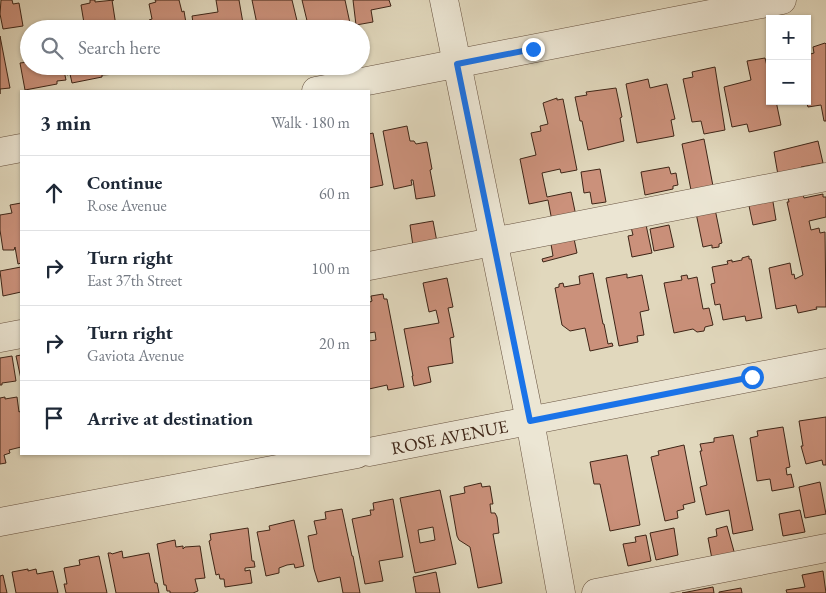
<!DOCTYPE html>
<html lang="en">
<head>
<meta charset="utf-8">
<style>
  :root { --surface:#fff; --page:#f2f2f3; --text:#1f2937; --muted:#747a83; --line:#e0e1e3 }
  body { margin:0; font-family:"EB Garamond",serif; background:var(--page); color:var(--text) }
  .controls { position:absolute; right:15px; top:15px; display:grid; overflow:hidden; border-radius:0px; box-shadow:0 1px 4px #0004 }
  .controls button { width:45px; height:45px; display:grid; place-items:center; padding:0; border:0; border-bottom:1px solid var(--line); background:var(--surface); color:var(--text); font:25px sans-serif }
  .stop { position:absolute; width:15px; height:15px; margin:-11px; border:4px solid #1a73e8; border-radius:50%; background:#fff }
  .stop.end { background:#1a73e8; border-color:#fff; box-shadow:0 1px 5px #0008 }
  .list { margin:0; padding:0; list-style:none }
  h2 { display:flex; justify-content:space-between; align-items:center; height:65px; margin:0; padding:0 20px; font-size:21px }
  h2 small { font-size:16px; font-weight:400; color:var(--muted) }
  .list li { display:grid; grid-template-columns:32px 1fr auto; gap:15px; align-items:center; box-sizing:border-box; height:75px; padding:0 20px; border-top:1px solid var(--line) }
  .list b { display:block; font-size:19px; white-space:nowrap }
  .list p { margin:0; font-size:16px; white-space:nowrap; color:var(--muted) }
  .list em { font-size:16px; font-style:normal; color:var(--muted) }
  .icon { flex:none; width:28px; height:28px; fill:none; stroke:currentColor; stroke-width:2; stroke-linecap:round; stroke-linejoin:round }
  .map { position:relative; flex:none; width:826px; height:593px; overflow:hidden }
  .search { position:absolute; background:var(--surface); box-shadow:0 1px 4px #0004; left:20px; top:20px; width:350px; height:55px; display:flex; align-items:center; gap:12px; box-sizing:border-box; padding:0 18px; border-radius:28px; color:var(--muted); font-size:19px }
  .panel { position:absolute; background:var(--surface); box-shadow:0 1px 4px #0004; left:20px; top:90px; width:350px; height:365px; border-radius:0px }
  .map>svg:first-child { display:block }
</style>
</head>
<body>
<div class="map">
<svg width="826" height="593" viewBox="0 0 826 593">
  <rect width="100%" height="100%" fill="#e1d8bd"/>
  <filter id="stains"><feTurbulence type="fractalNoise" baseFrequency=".004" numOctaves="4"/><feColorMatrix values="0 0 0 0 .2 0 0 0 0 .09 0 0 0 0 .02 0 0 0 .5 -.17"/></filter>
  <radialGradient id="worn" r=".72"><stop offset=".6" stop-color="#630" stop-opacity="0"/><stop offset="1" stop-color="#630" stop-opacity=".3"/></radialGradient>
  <g fill="#cb917b" stroke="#3e2517" fill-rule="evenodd">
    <polygon points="1,0 12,0 13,4 19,3 23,26 3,29 0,14"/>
    <polygon points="90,0 95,0 95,2 114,0 112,0 116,26 115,27 119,27 120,29 85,29 81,5 90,3"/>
    <polygon points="155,0 179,0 182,12 184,11 186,23 184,24 185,29 152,29 149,20 152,19 149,4 156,2"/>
    <polygon points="216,0 239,0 244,29 194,29 192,16 218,12"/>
    <polygon points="252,0 292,0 299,29 258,29"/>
    <polygon points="302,0 345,0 351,28 309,29"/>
    <polygon points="353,0 389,0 391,6 371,10 373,22 356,25"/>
    <polygon points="0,36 10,88 0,89 0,94"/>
    <polygon points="825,43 826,44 826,121 824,121 821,105 808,107 806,101 807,55 814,53 813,47"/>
    <polygon points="25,44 29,44 29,66 63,66 66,80 57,81 57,84 25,90 20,63 28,62"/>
    <polygon points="765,58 770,78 770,101 776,101 781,125 749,132 747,124 732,127 724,87 751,80 747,61"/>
    <polygon points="83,66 133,66 133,67 123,69 124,70 116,72 117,74 102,75 102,77 72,83 70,74 67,75 67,72 84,68"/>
    <polygon points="715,67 725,130 704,134 701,121 692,122 683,79 693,77 692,72"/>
    <polygon points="648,79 650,88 667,84 675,119 671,120 674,136 637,143 626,84"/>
    <polygon points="616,88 622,117 620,118 624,141 588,150 582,121 580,121 575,97 587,95 586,92"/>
    <polygon points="557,98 557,100 563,99 577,170 561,173 560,169 542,173 547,197 571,192 576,216 552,221 548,200 529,204 520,159 536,155 531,133 541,131 540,126 548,124 543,103"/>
    <polygon points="407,126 410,141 414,141 416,144 427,142 432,169 430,170 435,196 416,199 413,180 411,180 412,185 394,189 383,131"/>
    <polygon points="373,133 383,185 369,188 369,134"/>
    <polygon points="704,139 713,186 691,190 682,144"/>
    <polygon points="818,141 823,163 801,167 802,170 778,175 774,152"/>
    <polygon points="669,167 671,174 676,173 678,185 673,186 673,189 645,195 641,172"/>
    <polygon points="600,169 606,202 592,204 590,192 584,193 581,172"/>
    <polygon points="802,190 804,198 823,194 823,197 826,197 826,217 809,221 811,230 819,228 820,233 825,232 826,307 816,307 817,309 798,313 796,305 776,309 769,268 790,263 792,275 794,274 795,279 803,275 787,202 789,202 787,193"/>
    <polygon points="772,196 776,220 753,225 748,201"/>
    <polygon points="21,202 21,263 18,264 15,247 14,250 3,250 0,230 0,215 12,213 10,205 21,203"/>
    <polygon points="715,209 722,243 719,244 719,247 712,248 712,245 703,247 696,213"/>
    <polygon points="645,220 652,253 632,257 628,236 633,235 630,223"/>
    <polygon points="433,221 437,242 413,246 410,225"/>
    <polygon points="669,225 674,247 654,251 650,229"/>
    <polygon points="573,234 577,253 543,262 542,259 553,256 550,238"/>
    <polygon points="749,256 749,259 751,259 762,318 746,321 745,316 723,320 720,304 715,305 711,284 715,283 712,267 728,264 727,261 732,260 732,262 742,260 742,258"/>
    <polygon points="21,267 21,292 3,296 0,271"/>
    <polygon points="593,273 603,324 604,324 608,344 612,343 613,346 590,351 585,328 570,331 562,325 555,288 559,287 559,284 563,283 564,287 580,284 579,276"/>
    <polygon points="627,274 627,278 642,275 649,310 640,312 644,335 637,336 638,342 619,346 606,278"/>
    <polygon points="687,275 688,279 697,277 703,309 709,308 713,325 705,327 704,331 697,332 693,329 674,333 664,283 682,280 681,276"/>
    <polygon points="447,278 453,307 448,308 454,337 450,338 453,363 428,367 431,382 414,386 412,376 413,376 404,329 439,323 436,310 429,312 423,283"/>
    <polygon points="383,294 384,299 387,299 404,387 388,390 387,385 369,389 369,341 376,340 375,332 369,333 369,299 370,302 372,301 371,296"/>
    <polygon points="21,355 21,379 16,356"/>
    <polygon points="12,356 16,381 2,383 2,385 0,385 0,358"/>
    <polygon points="5,397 5,399 17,397 19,412 21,411 21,447 9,450 10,453 4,455 6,463 0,464 0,398"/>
    <polygon points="826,417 826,465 823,465 822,460 806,464 801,446 803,446 799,421"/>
    <polygon points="783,427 790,467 786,468 787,475 791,474 794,487 772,491 770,479 757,481 750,438 758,436 757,431"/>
    <polygon points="733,435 753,530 733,534 729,510 706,515 700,487 707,485 700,451 702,451 700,444 714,442 714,438"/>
    <polygon points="684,445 695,502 683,505 684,509 677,511 678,518 665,521 651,457 659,455 658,451"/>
    <polygon points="627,455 640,525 610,531 600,484 594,484 590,462"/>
    <polygon points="820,482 826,514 805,518 799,487"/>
    <polygon points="481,483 482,487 490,486 493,504 490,504 491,513 495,513 497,517 499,533 493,534 502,583 478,588 470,547 459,540 457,536 450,496 465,493 464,487"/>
    <path d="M440,490L456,564L415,573L400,498ZM433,527L435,540L420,543L418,530Z"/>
    <polygon points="393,499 403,557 379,561 383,581 365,584 352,519 371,515 370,510 374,510 373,503"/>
    <polygon points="342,509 352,556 353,556 360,593 343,593 340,577 318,582 314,569 308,536 317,534 314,521 326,519 325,512"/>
    <polygon points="800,510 805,532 783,536 779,514"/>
    <polygon points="294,520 304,566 295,568 294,564 287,565 279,568 279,573 266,576 257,532 270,530 269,526"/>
    <polygon points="727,526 735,555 712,559 708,538 717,536 716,529"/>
    <polygon points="248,528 252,561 254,561 255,567 245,568 245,571 250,570 252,583 225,587 224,579 220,579 219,574 216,575 209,541 211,540 210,534"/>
    <polygon points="674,528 678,555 656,560 650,533"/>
    <polygon points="646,535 651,561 628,566 623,544 636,542 635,537"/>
    <polygon points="175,540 176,547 183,546 183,549 185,547 200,546 205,578 195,579 198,591 193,593 170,593 170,591 167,591 166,585 164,585 157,544"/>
    <polygon points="122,551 123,558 149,553 155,583 157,583 159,593 116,593 108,553 111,553 112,554"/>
    <polygon points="99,556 107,593 66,593 64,584 67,584 64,568 80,565 79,560"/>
    <polygon points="28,569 28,571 36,569 37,574 53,571 58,593 16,593 12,572"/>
    <polygon points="823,571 826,593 787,593 786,590 805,587 802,575"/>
    <polygon points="436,572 440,593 416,593 413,577"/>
    <polygon points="3,575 7,593 0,593 0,576"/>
    <polygon points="713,587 714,593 682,593"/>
    <polygon points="741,588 742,593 719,593 719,592"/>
  </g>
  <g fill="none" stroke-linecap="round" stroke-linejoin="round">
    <defs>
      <g id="minor">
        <polyline points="444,0 530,421 561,593"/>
        <polyline points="316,91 782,0"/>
        <polyline points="0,152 21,148"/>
        <polyline points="369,266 826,177"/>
        <polyline points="0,338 21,334"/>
        <path id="s1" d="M369,452L826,363"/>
        <polyline points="0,522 357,454"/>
        <polyline points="596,593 826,548"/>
      </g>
    </defs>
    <use href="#minor" stroke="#675240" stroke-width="29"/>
    <use href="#minor" stroke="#ece6d4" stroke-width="28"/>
  </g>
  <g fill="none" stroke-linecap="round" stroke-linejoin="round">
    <polyline stroke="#1a73e8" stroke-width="6" points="533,49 457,64 530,421 752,377"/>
  </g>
  <g text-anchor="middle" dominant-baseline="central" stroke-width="5" stroke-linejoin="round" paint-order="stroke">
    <g font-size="18" fill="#3e2517" stroke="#ece6d4">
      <text stroke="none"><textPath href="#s1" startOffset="82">ROSE AVENUE</textPath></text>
    </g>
  </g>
  <rect width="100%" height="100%" filter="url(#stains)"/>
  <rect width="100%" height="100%" fill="url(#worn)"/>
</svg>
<div class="controls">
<button>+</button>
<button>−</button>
</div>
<div class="stop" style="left:752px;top:377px"></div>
<div class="stop end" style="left:533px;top:49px"></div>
<div class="search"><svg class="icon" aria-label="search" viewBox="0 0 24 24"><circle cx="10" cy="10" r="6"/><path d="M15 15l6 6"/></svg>Search here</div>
<section class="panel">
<h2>3 min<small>Walk · 180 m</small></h2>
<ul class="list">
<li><svg class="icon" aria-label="ahead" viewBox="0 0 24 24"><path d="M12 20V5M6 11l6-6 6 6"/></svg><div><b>Continue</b><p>Rose Avenue</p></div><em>60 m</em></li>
<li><svg class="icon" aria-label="right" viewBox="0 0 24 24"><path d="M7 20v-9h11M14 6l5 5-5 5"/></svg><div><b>Turn right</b><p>East 37th Street</p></div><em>100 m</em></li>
<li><svg class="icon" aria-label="right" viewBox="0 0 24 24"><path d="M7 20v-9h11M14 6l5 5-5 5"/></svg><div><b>Turn right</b><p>Gaviota Avenue</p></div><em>20 m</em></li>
<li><svg class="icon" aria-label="arrive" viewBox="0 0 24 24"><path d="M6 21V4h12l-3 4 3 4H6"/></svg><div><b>Arrive at destination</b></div></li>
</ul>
</section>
</div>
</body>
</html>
